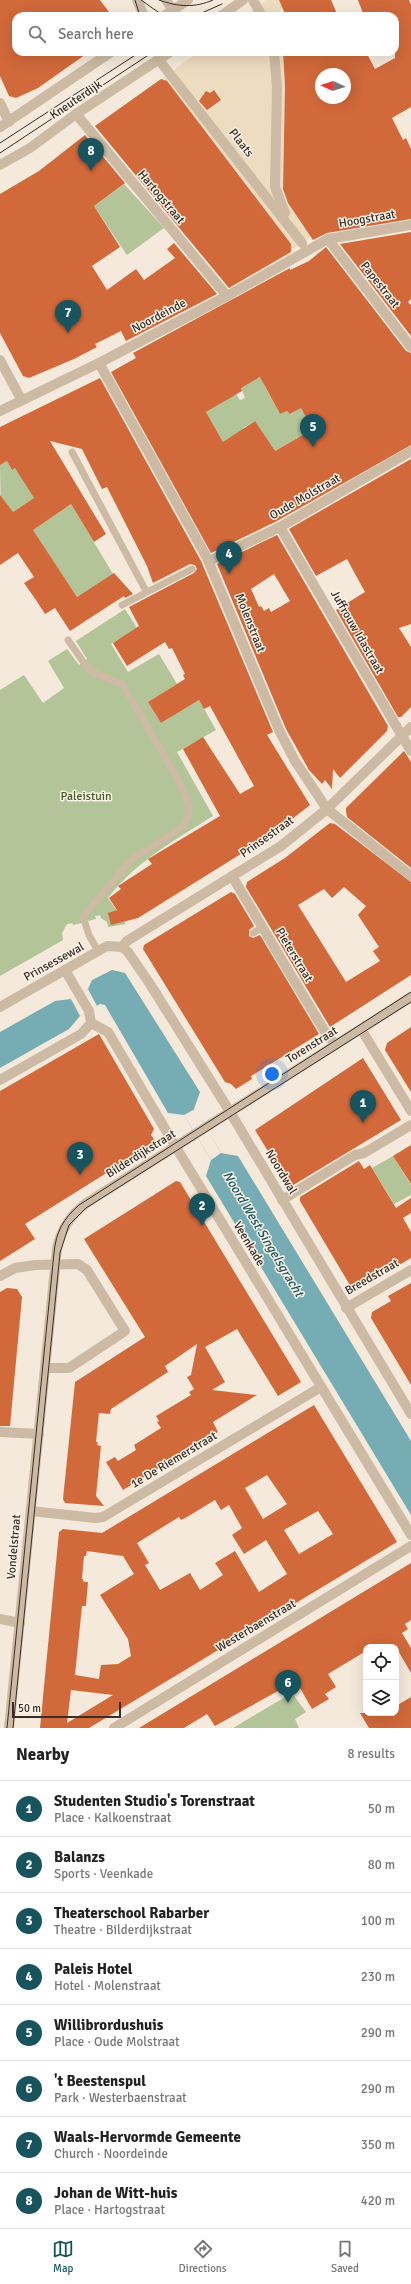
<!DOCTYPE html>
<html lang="en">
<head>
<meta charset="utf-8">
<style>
  :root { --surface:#fff; --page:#f6f6f6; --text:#222; --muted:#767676; --line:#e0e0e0; --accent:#18545d }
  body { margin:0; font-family:Signika,sans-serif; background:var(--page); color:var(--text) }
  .controls { position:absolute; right:12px; bottom:12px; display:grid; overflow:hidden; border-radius:8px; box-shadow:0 4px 16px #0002 }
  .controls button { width:36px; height:36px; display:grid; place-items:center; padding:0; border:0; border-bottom:1px solid var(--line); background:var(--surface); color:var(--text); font:20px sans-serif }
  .compass { position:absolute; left:315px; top:68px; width:36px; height:36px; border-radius:50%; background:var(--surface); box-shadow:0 4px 16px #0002; rotate:273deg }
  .scale { position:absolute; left:12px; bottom:10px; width:109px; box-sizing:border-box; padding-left:4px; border:2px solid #382d27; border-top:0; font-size:11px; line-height:14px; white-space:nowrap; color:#382d27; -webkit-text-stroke:3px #fbf3e6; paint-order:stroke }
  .you { position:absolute; left:272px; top:1074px; width:14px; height:14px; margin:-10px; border:3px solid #fff; border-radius:50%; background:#1a73e8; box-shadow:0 0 0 6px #1a73e833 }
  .badge { display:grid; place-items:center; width:26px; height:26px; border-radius:50%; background:var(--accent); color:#fff; font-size:13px; font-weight:700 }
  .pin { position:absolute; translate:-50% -33px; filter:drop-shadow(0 1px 2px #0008) }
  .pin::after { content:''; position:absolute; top:21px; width:14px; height:12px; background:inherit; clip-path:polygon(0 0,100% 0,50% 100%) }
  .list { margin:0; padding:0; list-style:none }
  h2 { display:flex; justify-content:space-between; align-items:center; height:52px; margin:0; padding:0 16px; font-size:17px }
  h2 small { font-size:13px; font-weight:400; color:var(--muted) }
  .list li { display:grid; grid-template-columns:26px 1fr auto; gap:12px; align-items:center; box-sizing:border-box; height:56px; padding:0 16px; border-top:1px solid var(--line) }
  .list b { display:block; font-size:15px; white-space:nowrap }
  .list p { margin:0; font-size:13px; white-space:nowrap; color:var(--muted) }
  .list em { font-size:13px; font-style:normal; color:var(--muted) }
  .icon { flex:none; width:22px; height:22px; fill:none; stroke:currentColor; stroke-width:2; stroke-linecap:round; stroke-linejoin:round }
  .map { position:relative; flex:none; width:411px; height:1728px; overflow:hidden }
  .search { position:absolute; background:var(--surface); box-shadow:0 4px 16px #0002; left:12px; right:12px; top:12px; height:44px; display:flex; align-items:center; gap:10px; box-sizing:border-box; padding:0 14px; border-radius:12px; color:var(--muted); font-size:15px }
  .sheet { height:500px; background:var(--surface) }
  nav { display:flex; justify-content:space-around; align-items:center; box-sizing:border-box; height:56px; border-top:1px solid var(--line); background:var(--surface); font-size:11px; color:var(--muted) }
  nav a { display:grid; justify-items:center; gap:2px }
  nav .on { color:var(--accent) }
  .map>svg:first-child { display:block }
</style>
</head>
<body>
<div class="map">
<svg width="411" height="1728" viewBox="0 0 411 1728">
  <rect width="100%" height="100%" fill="#f4e9da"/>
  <g fill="#b2c498">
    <polygon points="124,184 164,228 127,255 94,206"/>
    <polygon points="268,353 264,385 280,414 287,411 291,414 297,410 299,403 313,429 273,452 255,421 243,428 255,450 223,442 206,412 236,394 240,400 245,398 240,385 255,376 257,379 261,377"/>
    <polygon points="7,461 12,470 15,468 17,471 20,469 23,480 34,498 1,520 0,465"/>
    <polygon points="71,504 113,574 77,597 30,526 47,520"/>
    <path d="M125,609L137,628L111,644L128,672L159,654L177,684L148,702L161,723L199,700L216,730L177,752L213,816C174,841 137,860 108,898L126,924L108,927L107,922L101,918L100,915L95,916L96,919L73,925L72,923L67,924L62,933L63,940L0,976V690L24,675L43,703L64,688L48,661L67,649L79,665L87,659L76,641Z"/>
    <polygon points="393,1156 411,1185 411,1195 394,1204 372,1168"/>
    <polygon points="292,1693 306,1712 295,1719 299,1728 233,1728"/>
  </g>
  <g fill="#eddcbf">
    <polygon points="266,0 279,0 282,7 277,16 245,16"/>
    <polygon points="198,52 283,52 285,86 283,187 285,198 311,237 291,250 291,246 275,223 238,174 167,82 160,80"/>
  </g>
  <polygon fill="#76adb4" points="112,970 125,973 200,1092 194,1109 221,1153 238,1156 411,1441 411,1515 206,1176 211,1160 184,1115 168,1113 105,1005 100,1004 80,1016 69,1029 0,1068 0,1032 55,1001 71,999 88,989 92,980"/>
  <g fill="#f4e9da">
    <polygon points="88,989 97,1006 80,1016 71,999"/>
    <polygon points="195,1109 221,1153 211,1160 184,1115"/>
  </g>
  <g fill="#d1693b" fill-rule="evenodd">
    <polygon points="0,0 100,0 112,16 16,16 16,52 89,52 38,88 16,98 9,96 0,76"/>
    <polygon points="279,0 331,0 338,16 286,16"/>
    <path d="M358,0H409L411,5V107L392,118L403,140L406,138L411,149V219L327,233L313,240L288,203L283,189L285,86L283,52H366L375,69L395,58V16H364ZM321,74H345V98H321Z"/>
    <polygon points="161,79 167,81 291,244 291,252 229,288 95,126"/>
    <polygon points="214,90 221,100 207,110 199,101 206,91 210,93"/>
    <polygon points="85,135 125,183 94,206 120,247 92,266 107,290 136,269 144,280 175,258 167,249 174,243 217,294 126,341 121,331 95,344 97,347 74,359 29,378 23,376 0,333 0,194 39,171"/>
    <polygon points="411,232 411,299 408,302 411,305 411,336 340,244"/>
    <path d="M326,247L406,351L411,353V445L277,521L211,553L111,372L136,358L133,353L290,268V270L309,261ZM260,377L280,414L287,411L290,414L301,408L313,429L275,451L255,421L223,442L206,412L242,391L241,388Z"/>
    <polygon points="100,378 201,561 273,732 267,735 310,805 273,834 138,918 111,925 108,913 117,910 109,898 121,889 118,886 152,864 148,859 220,816 183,749 203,737 240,794 254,786 210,706 204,709 199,700 161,723 148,702 185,679 183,675 185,674 172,648 169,649 165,642 127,666 113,643 139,626 129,607 194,573 197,569 195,565 190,564 153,583 147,566 107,487 102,489 82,449 50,441 106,534 94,542 71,504 33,530 77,597 114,573 133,594 125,598 124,596 70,631 55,608 45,614 36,600 24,583 34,577 18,553 0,565 0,495 13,512 34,498 15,468 12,470 7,461 0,465 0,427"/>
    <polygon points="411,459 411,624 399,628 411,647 411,707 401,717 398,717 336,610 365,592 347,559 316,576 289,529"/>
    <path d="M277,535L388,726L387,731L340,778L333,769L332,789L325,780L322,784L309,770L286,729L217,564ZM274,574L290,601L271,612L269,608L264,611L261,606L259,607L251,589Z"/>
    <polygon points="404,751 411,762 411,868 347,817 346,811 346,808"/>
    <path d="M330,823L335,824L411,882V975L330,1027L246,887L247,882L285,858ZM344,887L366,906L358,915L379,947L373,951L380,961L346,982L298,905L324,889L332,898Z"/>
    <polygon points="231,892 235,894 254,926 249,930 249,936 253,938 260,935 319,1034 251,1076 252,1079 236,1089 231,1084 225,1082 143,949 144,945"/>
    <polygon points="411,1027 411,1092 385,1050 387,1043"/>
    <polygon points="99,1034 154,1129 151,1135 156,1142 25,1224 35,1239 0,1261 0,1091"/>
    <polygon points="363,1058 401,1120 290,1187 255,1130"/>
    <polygon points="411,1145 411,1184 393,1156"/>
    <polygon points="359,1161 364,1169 370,1165 396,1208 411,1198 411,1213 403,1218 411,1232 411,1258 354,1292 300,1201 300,1197"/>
    <polygon points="176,1181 180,1182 301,1382 278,1396 237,1329 205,1347 225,1382 212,1390 257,1395 213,1422 218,1432 123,1490 106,1462 115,1457 118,1461 136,1450 134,1445 161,1428 157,1422 159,1421 156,1416 191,1395 189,1392 194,1389 187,1377 191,1375 197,1344 165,1366 168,1372 111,1409 110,1414 99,1413 96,1442 98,1442 97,1445 101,1446 96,1496 104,1506 65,1503 63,1499 75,1382 145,1337 84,1239"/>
    <polygon points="411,1283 411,1385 371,1318 372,1312 391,1301 388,1296"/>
    <polygon points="7,1288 17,1289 22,1297 10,1426 0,1426 0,1292"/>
    <path d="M314,1405L397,1542L89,1728H40L59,1532L63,1529L102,1533ZM267,1475L287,1504L263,1519L245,1488ZM215,1500L221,1510L229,1505L242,1528L232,1535L244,1554L266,1540L287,1574L259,1592L235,1551L215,1563L223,1575L200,1590L190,1573L160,1590L145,1565L149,1563L137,1543L179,1517L181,1520L187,1517ZM318,1511L333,1534L299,1554L284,1530ZM87,1551L123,1556L134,1574L100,1595L128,1639L131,1656L118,1664L101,1665L99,1679L75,1675L82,1606H86L88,1582H84L82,1578L84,1556H86ZM71,1690L113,1695L67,1723Z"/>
    <polygon points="411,1563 411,1620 405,1624 408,1629 402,1633 411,1648 411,1673 396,1647 366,1647 366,1651 328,1674 336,1687 325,1694 329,1699 312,1709 296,1681 215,1726 207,1714 184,1728 139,1728"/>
    <polygon points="411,1697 411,1728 369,1728 360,1713 396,1713 396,1706"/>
  </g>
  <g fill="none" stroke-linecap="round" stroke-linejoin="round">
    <g stroke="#cdbaa4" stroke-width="7">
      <polyline points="72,452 146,591"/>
      <polyline points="122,605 192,569"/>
      <polyline points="68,640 89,670 123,685 181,785 189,807 188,816 185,824 168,837 131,860 83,917 89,935 98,951"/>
      <polyline points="253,933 262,928"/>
    </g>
    <g stroke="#cdbaa4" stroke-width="10">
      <polyline points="253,0 262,16"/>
      <polyline points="274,52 277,87 275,187 285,213"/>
      <polyline points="159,60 302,243"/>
      <polyline points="76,114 227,296"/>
      <polyline points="328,239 411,347"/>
      <polyline points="0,360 21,399"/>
      <polyline points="99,363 207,558 280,732 295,761 327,809"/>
      <polyline points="0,411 99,363 227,296 328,239 411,225"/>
      <polyline points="280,527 402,736"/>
      <polyline points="209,561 280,527 411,451"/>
      <polyline points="108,1032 171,1139"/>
    </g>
    <g stroke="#cdbaa4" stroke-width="10">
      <polyline points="173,10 188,0"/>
      <polyline points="221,16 243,0"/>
      <polyline points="0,103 9,122"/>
      <polyline points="402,736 411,751"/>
      <polyline points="327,809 411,876"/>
      <polyline points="232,876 289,972 327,1035 336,1045"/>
      <polyline points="122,947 127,941 281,846 327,809 411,727"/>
      <polyline points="65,970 89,1011 91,1023"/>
      <polyline points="0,1007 107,946 122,947 128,952 150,984 227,1107 411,1414"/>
      <polyline points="91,1023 108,1032"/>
      <polyline points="361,1029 411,1111"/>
      <polyline points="0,1080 81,1034 91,1023"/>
      <polyline points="171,1139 411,1535"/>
      <polyline points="282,1200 355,1155 364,1153 411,1125"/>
      <polyline points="0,1276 15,1268 35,1265 78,1264 87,1270 125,1331 69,1368 45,1368"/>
      <polyline points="346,1308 411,1270"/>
      <polyline points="0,1432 39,1434"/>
      <polyline points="31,1511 95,1518 103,1517 321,1387"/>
      <polyline points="0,1619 20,1623"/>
      <polyline points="114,1728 411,1546"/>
    </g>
    <g stroke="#cdbaa4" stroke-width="10">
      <polyline points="137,0 144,16"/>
      <polyline points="166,0 177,16"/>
      <polyline points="164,16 173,10"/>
      <polyline points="0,127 111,52"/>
      <polyline points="0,165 30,148 76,114 170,52"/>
      <path d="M9,1728L57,1248C61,1229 70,1216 85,1204L411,997"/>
    </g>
    <g stroke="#382d27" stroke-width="1">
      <polyline points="135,0 140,16"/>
      <polyline points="141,0 158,12 171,16"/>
      <path d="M159,0C178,7 195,8 213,0"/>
      <polyline points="195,16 222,4"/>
      <polyline points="0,143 140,52"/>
      <polyline points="0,153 153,52"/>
      <path d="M7,1728L54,1253C56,1232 63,1219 79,1205L411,992"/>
      <polyline points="13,1728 60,1253 69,1225 86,1208 411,1002"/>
    </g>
  </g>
  <g text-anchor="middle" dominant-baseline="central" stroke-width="3" stroke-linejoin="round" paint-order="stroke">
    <g font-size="12" fill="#382d27" stroke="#fbf3e6">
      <text transform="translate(76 100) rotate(-34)">Kneuterdijk</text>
      <text transform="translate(241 143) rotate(52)">Plaats</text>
      <text transform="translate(161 197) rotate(50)">Hartogstraat</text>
      <text transform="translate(367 219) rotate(-10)">Hoogstraat</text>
      <text transform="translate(380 285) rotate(52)">Papestraat</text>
      <text transform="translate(159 316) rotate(-28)">Noordeinde</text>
      <text transform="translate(305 497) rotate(-30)">Oude Molstraat</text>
      <text transform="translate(250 623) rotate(68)">Molenstraat</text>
      <text transform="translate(357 632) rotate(60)">Juffrouw Idastraat</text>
      <text transform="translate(267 837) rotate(-35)">Prinsestraat</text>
      <text transform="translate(294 955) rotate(59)">Pieterstraat</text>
      <text transform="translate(54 962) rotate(-29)">Prinsessewal</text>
      <text transform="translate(312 1045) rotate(-32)">Torenstraat</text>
      <text transform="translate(141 1154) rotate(-32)">Bilderdijkstraat</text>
      <text transform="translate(281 1172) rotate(59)">Noordwal</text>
      <text transform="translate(249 1244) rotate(59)">Veenkade</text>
      <text transform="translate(372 1277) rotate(-30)">Breedstraat</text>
      <text transform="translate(174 1460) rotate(-31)">1e De Riemerstraat</text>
      <text transform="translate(14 1547) rotate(-85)">Vondelstraat</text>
      <text transform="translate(256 1626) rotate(-31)">Westerbaenstraat</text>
    </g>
    <g font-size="12" fill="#435828" stroke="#fbf3e6">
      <text x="86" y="796">Paleistuin</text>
    </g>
    <g font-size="13" font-style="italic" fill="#18545d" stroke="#fbf3e6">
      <text transform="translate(263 1234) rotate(59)">Noord West Singelsgracht</text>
    </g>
  </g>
</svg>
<div class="controls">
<button><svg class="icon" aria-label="locate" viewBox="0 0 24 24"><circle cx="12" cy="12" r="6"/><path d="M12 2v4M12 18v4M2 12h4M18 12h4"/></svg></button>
<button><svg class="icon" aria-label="layers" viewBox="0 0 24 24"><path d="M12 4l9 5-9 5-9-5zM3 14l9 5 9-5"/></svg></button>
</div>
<svg class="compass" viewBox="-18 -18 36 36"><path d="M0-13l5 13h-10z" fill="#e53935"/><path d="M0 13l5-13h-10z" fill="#767676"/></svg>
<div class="scale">50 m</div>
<div class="you"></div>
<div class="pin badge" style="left:363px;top:1123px">1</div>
<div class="pin badge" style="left:202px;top:1226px">2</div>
<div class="pin badge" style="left:80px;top:1175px">3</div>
<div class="pin badge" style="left:229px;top:574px">4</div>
<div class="pin badge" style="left:313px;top:447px">5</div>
<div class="pin badge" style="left:288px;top:1703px">6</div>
<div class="pin badge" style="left:68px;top:333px">7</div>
<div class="pin badge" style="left:91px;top:171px">8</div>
<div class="search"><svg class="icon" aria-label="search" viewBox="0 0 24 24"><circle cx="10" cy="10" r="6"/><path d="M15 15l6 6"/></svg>Search here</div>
</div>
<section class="sheet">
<h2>Nearby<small>8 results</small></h2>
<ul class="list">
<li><span class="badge">1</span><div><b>Studenten Studio's Torenstraat</b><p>Place · Kalkoenstraat</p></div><em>50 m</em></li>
<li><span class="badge">2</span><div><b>Balanzs</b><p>Sports · Veenkade</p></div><em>80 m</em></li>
<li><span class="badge">3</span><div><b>Theaterschool Rabarber</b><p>Theatre · Bilderdijkstraat</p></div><em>100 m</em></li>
<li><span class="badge">4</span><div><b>Paleis Hotel</b><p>Hotel · Molenstraat</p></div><em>230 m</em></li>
<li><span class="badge">5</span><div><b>Willibrordushuis</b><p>Place · Oude Molstraat</p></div><em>290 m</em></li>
<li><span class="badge">6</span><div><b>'t Beestenspul</b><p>Park · Westerbaenstraat</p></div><em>290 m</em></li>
<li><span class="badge">7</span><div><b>Waals-Hervormde Gemeente</b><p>Church · Noordeinde</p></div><em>350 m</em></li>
<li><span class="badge">8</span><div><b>Johan de Witt-huis</b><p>Place · Hartogstraat</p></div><em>420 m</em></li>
</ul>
</section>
<nav>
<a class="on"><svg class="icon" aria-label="map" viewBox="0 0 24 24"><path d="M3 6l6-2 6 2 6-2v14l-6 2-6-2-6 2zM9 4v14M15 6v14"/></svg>Map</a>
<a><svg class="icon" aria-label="directions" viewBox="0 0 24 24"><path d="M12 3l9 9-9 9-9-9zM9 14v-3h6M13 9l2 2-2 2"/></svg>Directions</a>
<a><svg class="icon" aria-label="saved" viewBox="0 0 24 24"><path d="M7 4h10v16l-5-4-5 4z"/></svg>Saved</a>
</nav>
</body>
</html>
